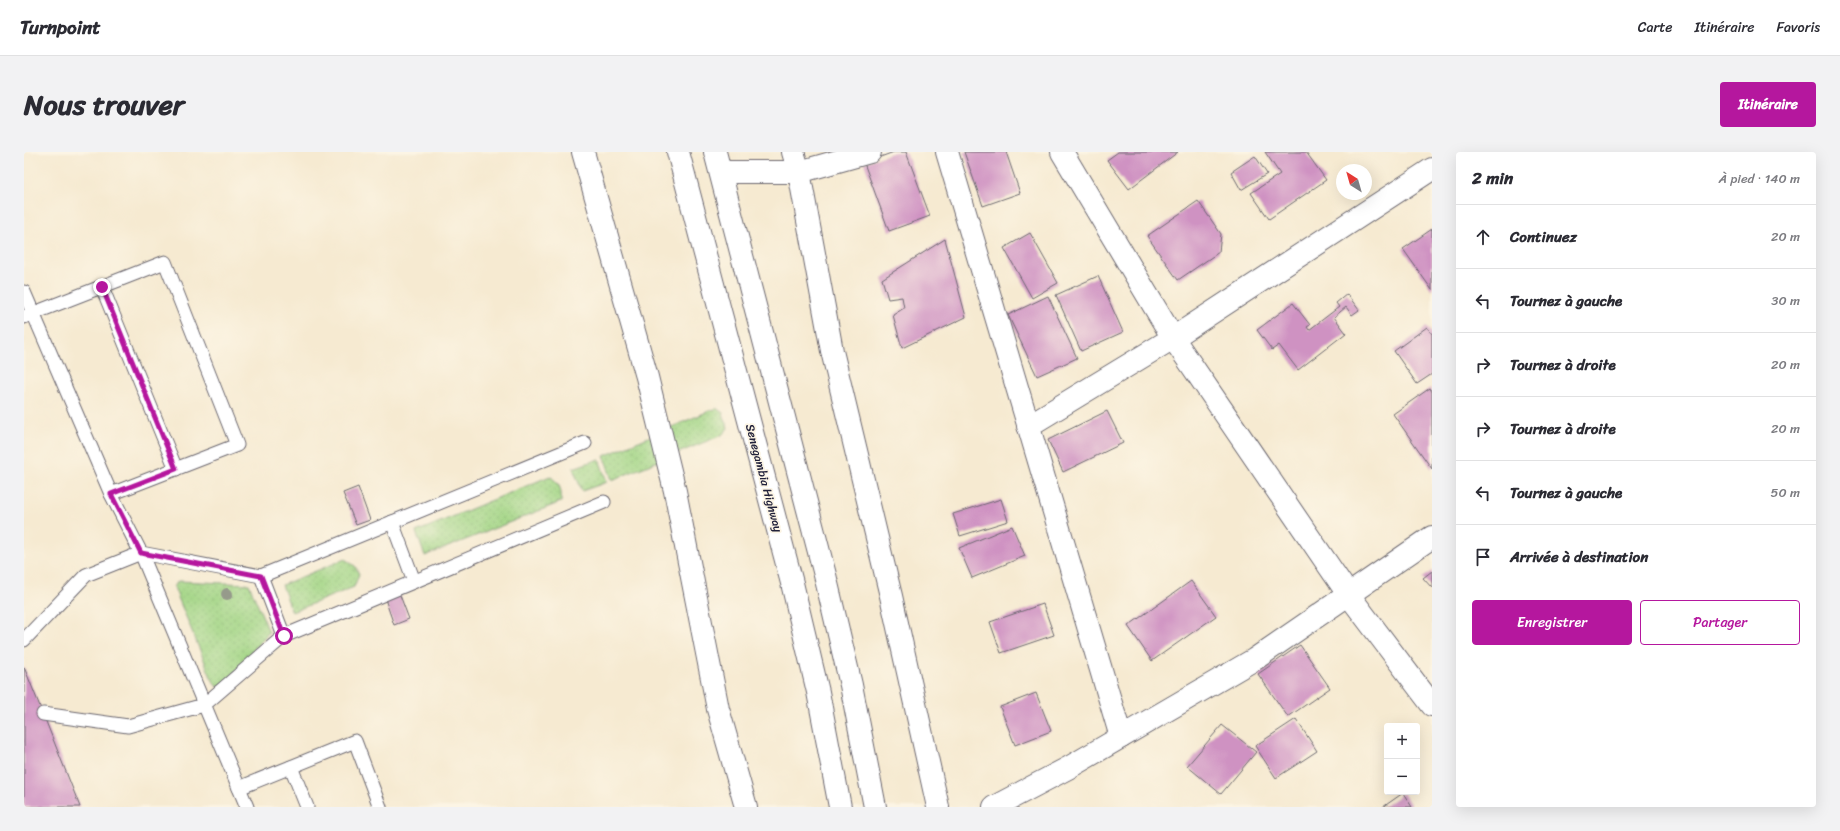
<!DOCTYPE html>
<html lang="fr">
<head>
<meta charset="utf-8">
<style>
  :root { --surface:#fff; --page:#f2f2f3; --text:#2b2b33; --muted:#7c7c81; --line:#e1e1e2; --accent:#b5179e }
  body { margin:0; font-family:Sriracha,sans-serif; background:var(--page); color:var(--text) }
  .controls { position:absolute; right:12px; bottom:12px; display:grid; overflow:hidden; border-radius:4px; box-shadow:0 4px 16px #0002 }
  .controls button { width:36px; height:36px; display:grid; place-items:center; padding:0; border:0; border-bottom:1px solid var(--line); background:var(--surface); color:var(--text); font:20px sans-serif }
  .compass { position:absolute; left:1312px; top:12px; width:36px; height:36px; border-radius:50%; background:var(--surface); box-shadow:0 4px 16px #0002; rotate:323deg }
  .stop { position:absolute; width:12px; height:12px; margin:-9px; border:3px solid #b5179e; border-radius:50%; background:#fff }
  .stop.end { background:#b5179e; border-color:#fff; box-shadow:0 1px 4px #0008 }
  .list { margin:0; padding:0; list-style:none }
  h2 { display:flex; justify-content:space-between; align-items:center; height:52px; margin:0; padding:0 16px; font-size:17px }
  h2 small { font-size:13px; font-weight:400; color:var(--muted) }
  .list li { display:grid; grid-template-columns:26px 1fr auto; gap:12px; align-items:center; box-sizing:border-box; height:64px; padding:0 16px; border-top:1px solid var(--line) }
  .list b { display:block; font-size:15px; white-space:nowrap }
  .list em { font-size:13px; font-style:normal; color:var(--muted) }
  .actions { display:flex; gap:8px; padding:12px 16px }
  .actions a { flex:1; padding:9px 0; border:1px solid var(--accent); border-radius:4px; text-align:center; font-size:14px; color:var(--accent) }
  .actions .main { background:var(--accent); color:#fff }
  .icon { flex:none; width:22px; height:22px; fill:none; stroke:currentColor; stroke-width:2; stroke-linecap:round; stroke-linejoin:round }
  .map { position:relative; flex:none; width:1408px; height:655px; overflow:hidden; border-radius:4px }
  header { display:flex; align-items:center; gap:24px; box-sizing:border-box; height:56px; padding:0 20px; background:var(--surface); border-bottom:1px solid var(--line) }
  header strong { font-size:19px }
  nav { display:flex; gap:22px; margin-inline-start:auto; font-size:14px }
  .intro { display:flex; align-items:center; justify-content:space-between; box-sizing:border-box; height:96px; padding:0 24px }
  h1 { margin:0; font-size:28px }
  .button { padding:10px 18px; border-radius:4px; background:var(--accent); color:#fff; font-size:14px; font-weight:700 }
  main { display:flex; gap:24px; padding:0 24px }
  aside { flex:1; background:var(--surface); border-radius:4px; box-shadow:0 4px 16px #0002 }
  .map>svg:first-child { display:block }
</style>
</head>
<body>
<header>
<strong>Turnpoint</strong>
<nav><a>Carte</a><a>Itinéraire</a><a>Favoris</a></nav>
</header>
<div class="intro"><h1>Nous trouver</h1><a class="button">Itinéraire</a></div>
<main>
<div class="map">
<svg width="1408" height="655" viewBox="0 0 1408 655">
  <defs>
    <pattern id="grass-dots" width="8" height="8" patternUnits="userSpaceOnUse"><rect width="8" height="8" fill="#a2d585"/><path d="M2 2h.1M6 6h.1" fill="none" stroke="#8bb774" stroke-width="1.8" stroke-linecap="round"/></pattern>
  </defs>
  <rect width="100%" height="100%" fill="#fcf5e5"/>
  <filter id="ink" filterUnits="userSpaceOnUse"><feTurbulence type="fractalNoise" baseFrequency=".025" numOctaves="2"/><feDisplacementMap in="SourceGraphic" scale="8" xChannelSelector="R" yChannelSelector="G"/><feConvolveMatrix kernelMatrix="1 2 1 2 8 2 1 2 1" color-interpolation-filters="sRGB"/></filter>
  <filter id="wash" filterUnits="userSpaceOnUse"><feTurbulence type="fractalNoise" baseFrequency=".012" numOctaves="4" result="noise"/><feDisplacementMap in="SourceGraphic" scale="16" xChannelSelector="R" yChannelSelector="G"/><feGaussianBlur stdDeviation="0.9" result="paint"/><feColorMatrix in="noise" values="0 0 0 0 0 0 0 0 0 0 0 0 0 0 0 0 0 1.4 0 .05"/><feComposite in="paint" operator="in"/></filter>
  <g filter="url(#wash)">
    <rect width="100%" height="100%" fill="#f6ead1"/>
    <g fill="url(#grass-dots)" stroke="#627c60">
      <polygon points="692,256 699,261 704,276 698,283 588,328 580,304"/>
      <polygon points="575,307 583,330 558,339 549,316"/>
      <path d="M526,324C536,332 538,337 537,350L401,404L392,380Z"/>
      <polygon points="321,407 331,414 335,422 330,435 268,460 258,433"/>
      <polygon points="154,429 225,432 245,480 198,535 192,534 187,525 153,443 150,435"/>
    </g>
    <g id="blocks">
      <g fill="#cf92c2">
        <polygon points="870,0 882,0 906,64 865,79 840,11"/>
        <polygon points="940,0 982,0 996,41 959,54"/>
        <polygon points="1094,0 1154,0 1105,37 1083,8"/>
        <polygon points="1241,0 1282,0 1302,28 1245,67 1227,41 1256,22"/>
        <polygon points="1231,4 1243,22 1217,38 1207,20"/>
        <polygon points="1174,49 1197,82 1195,100 1154,128 1123,84"/>
        <polygon points="1408,77 1408,138 1379,97"/>
        <polygon points="1006,81 1034,131 1008,146 980,96"/>
        <polygon points="921,87 942,165 878,196 869,163 880,156 878,145 864,147 858,127"/>
        <polygon points="1074,124 1099,180 1057,199 1032,143"/>
        <polygon points="1323,142 1335,158 1328,163 1322,155 1310,165 1322,181 1274,218 1255,193 1248,198 1233,178 1269,151 1286,173 1283,175 1285,178 1315,155 1312,151"/>
        <polygon points="1024,144 1053,206 1013,224 984,163"/>
        <polygon points="1403,175 1408,182 1408,222 1393,232 1370,199"/>
        <polygon points="1406,236 1408,240 1408,317 1369,262"/>
        <polygon points="1083,259 1099,291 1039,320 1024,288"/>
        <polygon points="334,335 346,368 332,373 319,341"/>
        <polygon points="977,347 984,369 936,384 929,362"/>
        <polygon points="988,374 1001,404 948,426 935,396"/>
        <polygon points="1408,419 1408,436 1399,426"/>
        <polygon points="1167,429 1192,464 1128,509 1104,474"/>
        <polygon points="374,438 385,467 370,473 360,444"/>
        <polygon points="1019,452 1030,483 977,501 966,470"/>
        <polygon points="1276,493 1306,536 1264,565 1234,522"/>
        <polygon points="0,515 19,562 56,655 0,655"/>
        <polygon points="1012,541 1027,579 991,593 976,555"/>
        <polygon points="1272,567 1293,599 1252,626 1231,594"/>
        <polygon points="1198,573 1232,600 1197,642 1163,614"/>
        <polygon points="1379,641 1388,655 1359,655"/>
      </g>
    </g>
  </g>
  <g filter="url(#ink)">
    <use href="#blocks" fill-opacity="0" stroke="#6c6870" stroke-width="1"/>
    <g fill="none" stroke-linecap="round" stroke-linejoin="round">
      <defs>
        <g id="service">
          <polyline points="78,135 152,317"/>
          <polyline points="0,140 87,342 117,401 223,655"/>
          <polyline points="0,165 141,110 213,293 87,342"/>
          <polyline points="368,370 390,429"/>
          <polyline points="237,424 260,484"/>
          <polyline points="0,488 62,423 117,401 237,424 561,291"/>
          <polyline points="19,562 104,574 180,553 260,484 580,350"/>
          <polyline points="267,615 283,655"/>
          <polyline points="215,636 331,589 356,655"/>
        </g>
        <g id="minor">
          <polyline points="559,0 623,225 651,339 694,557 722,655"/>
          <polyline points="769,0 775,20 808,199 867,444 914,655"/>
          <polyline points="923,0 1097,585"/>
          <polyline points="1038,0 1149,186 1324,442 1408,553"/>
          <polyline points="697,20 775,20 846,0"/>
          <polyline points="1004,274 1149,186 1408,17"/>
          <polyline points="970,655 1044,616 1231,507 1408,385"/>
        </g>
        <g id="primary">
          <polyline points="654,0 768,431 794,540 816,655"/>
          <polyline points="691,0 801,423 827,533 851,655"/>
        </g>
      </defs>
      <use href="#service" stroke="#6c6870" stroke-width="15"/>
      <use href="#minor" stroke="#6c6870" stroke-width="24"/>
      <use href="#primary" stroke="#6c6870" stroke-width="24"/>
      <use href="#service" stroke="#fff" stroke-width="13"/>
      <use href="#minor" stroke="#fff" stroke-width="22"/>
      <use href="#primary" stroke="#fff" stroke-width="22"/>
    </g>
    <circle fill="#969a8b" cx="203" cy="442" r="6"/>
  </g>
  <g fill="none" stroke-linecap="round" stroke-linejoin="round" filter="url(#ink)">
    <polyline stroke="#b5179e" stroke-width="5" points="78,135 152,317 87,342 117,401 237,424 260,484"/>
  </g>
  <g text-anchor="middle" dominant-baseline="central" stroke-width="3.5" stroke-linejoin="round" paint-order="stroke">
    <g font-size="12" fill="#22223b" stroke="#fcf5e5">
      <text transform="translate(740 326) rotate(75)">Senegambia Highway</text>
    </g>
  </g>
</svg>
<div class="controls">
<button>+</button>
<button>−</button>
</div>
<svg class="compass" viewBox="-18 -18 36 36"><path d="M0-13l5 13h-10z" fill="#e53935"/><path d="M0 13l5-13h-10z" fill="#7c7c81"/></svg>
<div class="stop" style="left:260px;top:484px"></div>
<div class="stop end" style="left:78px;top:135px"></div>
</div>
<aside>
<h2>2 min<small>À pied · 140 m</small></h2>
<ul class="list">
<li><svg class="icon" aria-label="ahead" viewBox="0 0 24 24"><path d="M12 20V5M6 11l6-6 6 6"/></svg><div><b>Continuez</b></div><em>20 m</em></li>
<li><svg class="icon" aria-label="left" viewBox="0 0 24 24"><path d="M17 20v-9H6M10 6l-5 5 5 5"/></svg><div><b>Tournez à gauche</b></div><em>30 m</em></li>
<li><svg class="icon" aria-label="right" viewBox="0 0 24 24"><path d="M7 20v-9h11M14 6l5 5-5 5"/></svg><div><b>Tournez à droite</b></div><em>20 m</em></li>
<li><svg class="icon" aria-label="right" viewBox="0 0 24 24"><path d="M7 20v-9h11M14 6l5 5-5 5"/></svg><div><b>Tournez à droite</b></div><em>20 m</em></li>
<li><svg class="icon" aria-label="left" viewBox="0 0 24 24"><path d="M17 20v-9H6M10 6l-5 5 5 5"/></svg><div><b>Tournez à gauche</b></div><em>50 m</em></li>
<li><svg class="icon" aria-label="arrive" viewBox="0 0 24 24"><path d="M6 21V4h12l-3 4 3 4H6"/></svg><div><b>Arrivée à destination</b></div></li>
</ul>
<div class="actions"><a class="main">Enregistrer</a><a>Partager</a></div>
</aside>
</main>
</body>
</html>
